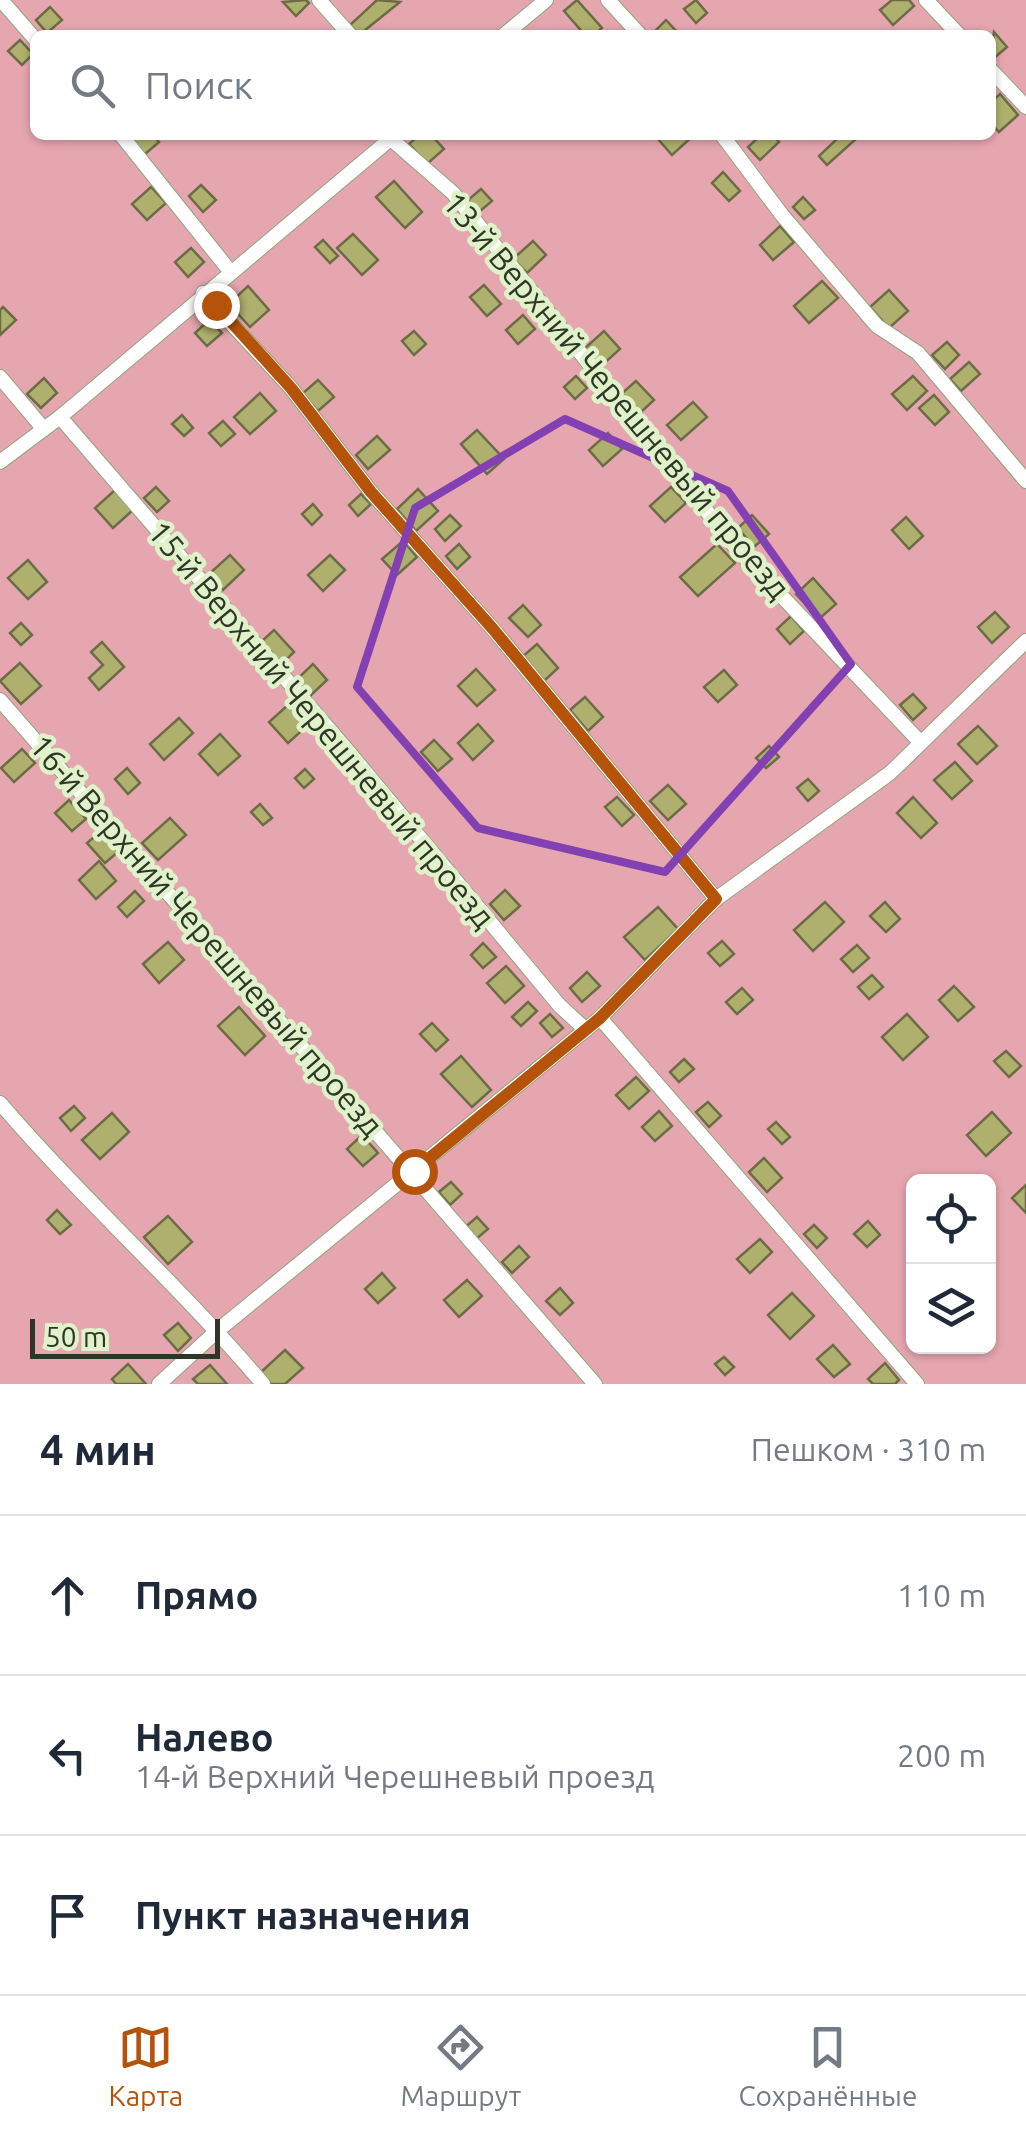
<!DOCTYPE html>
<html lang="ru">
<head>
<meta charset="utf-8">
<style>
  :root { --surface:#fff; --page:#f2f2f3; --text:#1f2937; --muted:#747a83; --line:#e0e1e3; --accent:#b45309 }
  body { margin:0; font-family:Ubuntu,sans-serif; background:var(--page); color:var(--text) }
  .controls { position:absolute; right:30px; bottom:30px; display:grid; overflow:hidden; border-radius:15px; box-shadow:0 2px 8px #0004 }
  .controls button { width:90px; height:90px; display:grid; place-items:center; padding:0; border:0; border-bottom:2px solid var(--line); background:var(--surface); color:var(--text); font:50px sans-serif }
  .scale { position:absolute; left:30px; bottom:25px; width:190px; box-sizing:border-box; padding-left:10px; border:5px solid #2f3627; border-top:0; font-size:28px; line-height:35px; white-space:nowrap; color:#2f3627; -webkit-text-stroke:8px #dff2ca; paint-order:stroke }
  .stop { position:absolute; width:30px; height:30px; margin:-22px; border:8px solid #b45309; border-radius:50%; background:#fff }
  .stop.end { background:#b45309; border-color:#fff; box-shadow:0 2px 10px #0008 }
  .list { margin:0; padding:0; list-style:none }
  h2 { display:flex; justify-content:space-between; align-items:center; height:130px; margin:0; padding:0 40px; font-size:42px }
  h2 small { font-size:32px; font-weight:400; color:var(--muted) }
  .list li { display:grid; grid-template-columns:65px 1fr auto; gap:30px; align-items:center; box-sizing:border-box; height:160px; padding:0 40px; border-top:2px solid var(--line) }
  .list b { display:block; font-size:38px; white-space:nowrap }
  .list p { margin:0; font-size:32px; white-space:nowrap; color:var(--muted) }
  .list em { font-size:32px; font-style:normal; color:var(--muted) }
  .icon { flex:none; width:55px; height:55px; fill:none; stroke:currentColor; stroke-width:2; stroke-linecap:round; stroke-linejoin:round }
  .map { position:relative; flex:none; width:1026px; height:1384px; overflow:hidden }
  .search { position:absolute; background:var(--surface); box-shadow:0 2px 8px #0004; left:30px; right:30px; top:30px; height:110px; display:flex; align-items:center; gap:25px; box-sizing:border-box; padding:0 35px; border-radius:15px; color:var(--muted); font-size:38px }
  .sheet { height:610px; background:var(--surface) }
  nav { display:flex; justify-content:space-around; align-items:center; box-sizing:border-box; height:140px; border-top:2px solid var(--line); background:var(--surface); font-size:28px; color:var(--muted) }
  nav a { display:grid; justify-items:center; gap:5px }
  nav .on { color:var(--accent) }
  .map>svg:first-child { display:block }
</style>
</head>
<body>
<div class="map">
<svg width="1026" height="1384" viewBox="0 0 1026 1384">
  <rect width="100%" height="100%" fill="#dff2ca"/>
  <path fill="#e6a6b0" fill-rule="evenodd" d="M0,0H1026V1384H0ZM35,35H991V135H35ZM914,1182H988V1346H914Z"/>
  <g fill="#b0b06e" stroke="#6b6b45" stroke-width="2.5">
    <polygon points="306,0 309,3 296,16 283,2"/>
    <polygon points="377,0 400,2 359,35 350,25"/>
    <polygon points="577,0 602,28 594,35 585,35 564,11"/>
    <polygon points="696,0 707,13 696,23 684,9"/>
    <polygon points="892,0 909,0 914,6 893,25 880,10"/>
    <polygon points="50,7 62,20 47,33 36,20"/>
    <polygon points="666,20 677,32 658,35 655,31"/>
    <polygon points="994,32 1007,47 994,58 991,55"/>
    <polygon points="20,40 33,54 22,65 8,51"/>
    <polygon points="1000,94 1018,115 999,132 991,123 991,102"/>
    <polygon points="129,135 153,135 159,142 144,155"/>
    <polygon points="419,135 431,135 444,149 427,164 409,144"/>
    <polygon points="662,135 694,135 672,155 658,139"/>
    <polygon points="761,135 773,135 779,142 760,160 748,147"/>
    <polygon points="841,135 857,138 827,165 819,156"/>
    <polygon points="723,172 740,191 729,201 712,183"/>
    <polygon points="394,181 422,212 405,228 376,197"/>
    <polygon points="201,185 216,200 203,212 189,196"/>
    <polygon points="151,187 166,203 147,220 132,204"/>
    <polygon points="481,189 492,201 479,212 468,200"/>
    <polygon points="803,197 815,210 804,219 793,207"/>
    <polygon points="780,226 794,242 773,260 760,245"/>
    <polygon points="353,234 378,260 362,275 337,248"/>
    <polygon points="323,240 338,256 330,263 315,247"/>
    <polygon points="533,241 546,255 527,273 513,259"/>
    <polygon points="191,248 204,262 188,277 175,262"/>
    <polygon points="822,281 838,298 809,323 794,306"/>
    <polygon points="484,285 501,304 487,316 470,297"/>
    <polygon points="248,286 269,310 250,327 229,304"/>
    <polygon points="889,290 908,311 889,328 870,307"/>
    <polygon points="3,307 16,320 0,335 0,310"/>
    <polygon points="523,315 535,329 518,344 506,330"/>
    <polygon points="209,320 222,333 207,346 195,333"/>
    <polygon points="414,331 426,344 414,355 402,341"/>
    <polygon points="604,331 620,349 600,367 584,349"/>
    <polygon points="947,342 959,355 945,369 932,355"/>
    <polygon points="969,362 980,374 961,391 950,379"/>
    <polygon points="576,376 587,388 575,399 564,387"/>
    <polygon points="913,376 927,391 907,410 892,394"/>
    <polygon points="44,378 57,393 41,408 27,394"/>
    <polygon points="318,380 334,397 318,411 302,394"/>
    <polygon points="636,381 654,400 639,414 621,394"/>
    <polygon points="260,393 276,411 250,434 234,417"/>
    <polygon points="934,395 949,412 935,425 919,408"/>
    <polygon points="693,402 707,417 681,440 667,425"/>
    <polygon points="182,415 193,428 184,436 172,424"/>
    <polygon points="223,421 235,434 221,446 209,433"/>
    <polygon points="477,430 504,459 487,474 461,444"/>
    <polygon points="608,433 622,449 603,466 589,450"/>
    <polygon points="377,436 390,450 368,469 356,455"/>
    <polygon points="156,487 169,501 157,512 144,498"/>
    <polygon points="671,487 686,503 665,522 650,506"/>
    <polygon points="418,489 438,511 416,531 397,509"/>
    <polygon points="115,490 133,510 113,528 95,508"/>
    <polygon points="361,494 371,504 358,516 349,505"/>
    <polygon points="313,504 322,515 312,525 302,514"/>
    <polygon points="450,515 461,526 445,541 435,529"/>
    <polygon points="752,515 769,534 754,547 738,528"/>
    <polygon points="906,517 923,536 909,549 892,530"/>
    <polygon points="403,541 417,557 397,575 382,559"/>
    <polygon points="459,544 470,557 457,569 446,556"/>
    <polygon points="717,544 735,563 698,596 680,577"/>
    <polygon points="230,555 244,570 223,590 209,574"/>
    <polygon points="330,555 345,570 323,591 308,575"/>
    <polygon points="28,560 47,582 28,599 8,578"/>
    <polygon points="813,578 836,604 819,619 796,594"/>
    <polygon points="523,605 541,625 528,637 509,618"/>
    <polygon points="995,612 1009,627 992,643 978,627"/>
    <polygon points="791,616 804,631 790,644 777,629"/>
    <polygon points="21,623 32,635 21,645 10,633"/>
    <polygon points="274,630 294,652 281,665 261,642"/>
    <polygon points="102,642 124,667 99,690 89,678 103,665 91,652"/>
    <polygon points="537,644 558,668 544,681 522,657"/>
    <polygon points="20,663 41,686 21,704 0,681"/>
    <polygon points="313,664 327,680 308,698 294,682"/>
    <polygon points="476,669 495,690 477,706 458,686"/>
    <polygon points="724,670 737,685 718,702 704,687"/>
    <polygon points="913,694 926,708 913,720 900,705"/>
    <polygon points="585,697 603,717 588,731 570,710"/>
    <polygon points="288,705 307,726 288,743 269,722"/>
    <polygon points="179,718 193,733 164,760 150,744"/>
    <polygon points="478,724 493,741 473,760 458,743"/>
    <polygon points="978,726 997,746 977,764 958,744"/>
    <polygon points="220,734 240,756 218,775 199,754"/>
    <polygon points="434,740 452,759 438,771 421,752"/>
    <polygon points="769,746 779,757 766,768 756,758"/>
    <polygon points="22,749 35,763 14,782 1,768"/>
    <polygon points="955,762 972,781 952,799 934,780"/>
    <polygon points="127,768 140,783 128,794 115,779"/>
    <polygon points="305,769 314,779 304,788 295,778"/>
    <polygon points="808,779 819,791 808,801 797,788"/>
    <polygon points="668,785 686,804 668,820 650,801"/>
    <polygon points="617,797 634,815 622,826 605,807"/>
    <polygon points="913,797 937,823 921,838 897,813"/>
    <polygon points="69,800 86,819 72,831 55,813"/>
    <polygon points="260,804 272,818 263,825 251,812"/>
    <polygon points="170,818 186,835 158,860 142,843"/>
    <polygon points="100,832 118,852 105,863 87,843"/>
    <polygon points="99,861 116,881 96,899 79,880"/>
    <polygon points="505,890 520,906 504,920 490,904"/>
    <polygon points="135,891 144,901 127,917 118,907"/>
    <polygon points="825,902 844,922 813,951 794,930"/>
    <polygon points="885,902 900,919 886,932 870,916"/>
    <polygon points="658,907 678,929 645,960 624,937"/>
    <polygon points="722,941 734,954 720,966 708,953"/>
    <polygon points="168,942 184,960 159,983 143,964"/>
    <polygon points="483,943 496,957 483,968 471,955"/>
    <polygon points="857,945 869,958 853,972 841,959"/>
    <polygon points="506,966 524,986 505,1003 487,983"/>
    <polygon points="587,972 600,986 582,1002 570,988"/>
    <polygon points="872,975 883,987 869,999 858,987"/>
    <polygon points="954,986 974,1007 958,1021 939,1000"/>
    <polygon points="742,988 753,1000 737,1014 726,1002"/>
    <polygon points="528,1002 537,1011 521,1026 512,1017"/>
    <polygon points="239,1007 265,1036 245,1055 218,1026"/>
    <polygon points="550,1014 563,1028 552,1037 540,1023"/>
    <polygon points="907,1014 928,1037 903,1060 882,1037"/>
    <polygon points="432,1023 448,1040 436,1051 420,1034"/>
    <polygon points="1006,1051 1021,1066 1009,1077 994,1061"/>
    <polygon points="461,1056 491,1090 472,1107 441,1074"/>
    <polygon points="684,1059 694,1069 679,1082 670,1072"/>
    <polygon points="636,1077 649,1091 629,1109 616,1095"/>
    <polygon points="708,1102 721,1116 709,1127 696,1112"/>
    <polygon points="74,1106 85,1118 71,1131 60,1118"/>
    <polygon points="659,1111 672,1126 655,1141 642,1127"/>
    <polygon points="992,1112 1011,1133 986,1156 967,1135"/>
    <polygon points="112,1113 129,1132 100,1159 82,1140"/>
    <polygon points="776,1122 790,1137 782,1144 768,1129"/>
    <polygon points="362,1135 378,1153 363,1166 347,1149"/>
    <polygon points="764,1158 782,1178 767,1192 749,1172"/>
    <polygon points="451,1182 462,1194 450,1205 439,1192"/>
    <polygon points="1026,1185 1026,1213 1012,1198"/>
    <polygon points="57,1210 71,1225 60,1234 47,1220"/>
    <polygon points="168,1216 192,1242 168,1264 144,1237"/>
    <polygon points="477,1217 488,1229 475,1240 464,1228"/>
    <polygon points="868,1221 880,1235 867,1247 854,1234"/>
    <polygon points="814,1225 827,1238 817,1248 804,1234"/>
    <polygon points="760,1239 772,1252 750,1273 737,1259"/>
    <polygon points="519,1246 529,1257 512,1273 502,1262"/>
    <polygon points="382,1273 395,1288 378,1303 365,1289"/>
    <polygon points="467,1280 482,1296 459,1317 444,1300"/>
    <polygon points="560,1288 573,1303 560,1315 546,1301"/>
    <polygon points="792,1293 814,1316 790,1339 768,1315"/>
    <polygon points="178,1323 191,1338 178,1351 164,1335"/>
    <polygon points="833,1345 850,1364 834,1377 817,1359"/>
    <polygon points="285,1350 303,1368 285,1384 271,1384 260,1373"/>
    <polygon points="724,1357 734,1367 725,1375 715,1364"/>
    <polygon points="885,1363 899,1380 895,1384 873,1384 868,1379"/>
    <polygon points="128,1364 146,1384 116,1384 112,1379"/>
    <polygon points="210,1365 227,1384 198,1384 193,1379"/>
  </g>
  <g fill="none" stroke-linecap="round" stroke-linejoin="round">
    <defs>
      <g id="lane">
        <polyline points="1,0 35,39"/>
        <polyline points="319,0 350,35"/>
        <polyline points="608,0 640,35"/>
        <polyline points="926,0 959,35"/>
        <polyline points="504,35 546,0"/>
        <polyline points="991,70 1026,107"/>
        <polyline points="121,135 229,270"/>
        <polyline points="722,135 782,215 877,326 918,353 1026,481"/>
        <polyline points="391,139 453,193 736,548 921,743"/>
        <polyline points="203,293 291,388 371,492 493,629 716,899"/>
        <polyline points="0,377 42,427"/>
        <polyline points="60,417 347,750 559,1005 586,1030"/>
        <polyline points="0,462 60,417 395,135"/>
        <polyline points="0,700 595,1384"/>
        <polyline points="600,1018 917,1384"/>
        <path d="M0,1103C84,1201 180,1286 263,1384"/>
        <polyline points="159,1384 217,1331 600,1018 716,899 890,773 1026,641"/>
      </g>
    </defs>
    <use href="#lane" stroke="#92a37f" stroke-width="16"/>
    <use href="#lane" stroke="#fff" stroke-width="14"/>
  </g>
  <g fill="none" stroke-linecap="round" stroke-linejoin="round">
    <polyline stroke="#b45309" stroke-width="12" points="216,305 291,388 371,492 493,629 716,899 600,1018 414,1171"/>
  </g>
  <path fill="none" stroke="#8340b3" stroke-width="8" stroke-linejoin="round" d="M565,419L728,491L851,664L665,872L478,828L357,687L415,508Z"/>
  <g text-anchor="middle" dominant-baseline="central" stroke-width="9" stroke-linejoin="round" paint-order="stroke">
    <g font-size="32" fill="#2f3627" stroke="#dff2ca">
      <text transform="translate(617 395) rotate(50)">13-й Верхний Черешневый проезд</text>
      <text transform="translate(322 724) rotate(50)">15-й Верхний Черешневый проезд</text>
      <text transform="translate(207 935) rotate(49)">16-й Верхний Черешневый проезд</text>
    </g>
  </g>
</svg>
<div class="controls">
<button><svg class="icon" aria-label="locate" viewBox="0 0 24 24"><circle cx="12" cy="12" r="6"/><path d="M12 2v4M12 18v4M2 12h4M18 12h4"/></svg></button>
<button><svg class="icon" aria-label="layers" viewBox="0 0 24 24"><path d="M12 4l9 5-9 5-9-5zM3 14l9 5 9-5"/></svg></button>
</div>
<div class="scale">50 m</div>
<div class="stop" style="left:414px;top:1171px"></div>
<div class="stop end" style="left:216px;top:305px"></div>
<div class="search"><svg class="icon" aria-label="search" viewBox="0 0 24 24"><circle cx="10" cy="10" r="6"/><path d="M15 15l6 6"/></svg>Поиск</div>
</div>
<section class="sheet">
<h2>4 мин<small>Пешком · 310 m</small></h2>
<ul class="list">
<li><svg class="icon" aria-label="ahead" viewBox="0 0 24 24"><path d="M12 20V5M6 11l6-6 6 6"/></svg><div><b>Прямо</b></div><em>110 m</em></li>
<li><svg class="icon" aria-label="left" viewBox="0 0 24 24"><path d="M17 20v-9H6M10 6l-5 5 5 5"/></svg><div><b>Налево</b><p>14-й Верхний Черешневый проезд</p></div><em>200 m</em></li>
<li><svg class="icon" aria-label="arrive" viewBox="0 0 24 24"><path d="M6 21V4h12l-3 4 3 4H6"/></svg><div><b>Пункт назначения</b></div></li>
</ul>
</section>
<nav>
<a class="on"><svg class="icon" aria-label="map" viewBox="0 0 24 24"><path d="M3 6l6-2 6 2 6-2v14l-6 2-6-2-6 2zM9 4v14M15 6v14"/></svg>Карта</a>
<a><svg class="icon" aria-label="directions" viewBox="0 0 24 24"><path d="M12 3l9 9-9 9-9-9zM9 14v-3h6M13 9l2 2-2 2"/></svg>Маршрут</a>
<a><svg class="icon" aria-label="saved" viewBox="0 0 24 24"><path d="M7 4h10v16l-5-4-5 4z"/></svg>Сохранённые</a>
</nav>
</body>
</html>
